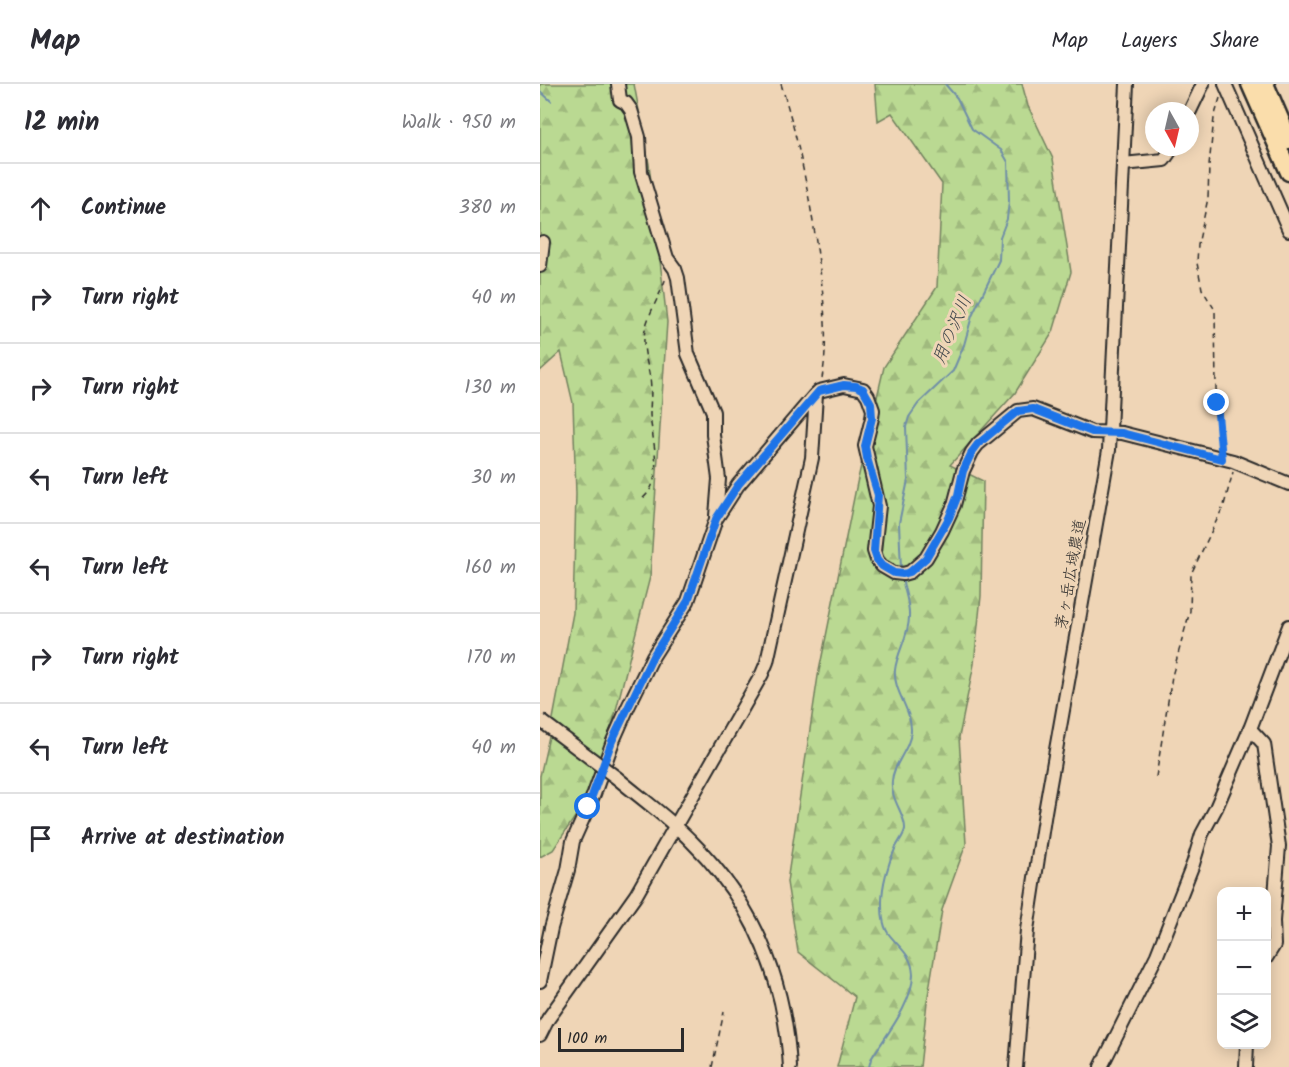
<!DOCTYPE html>
<html lang="en">
<head>
<meta charset="utf-8">
<style>
  :root { --surface:#fff; --page:#f7f7f7; --text:#2b2b33; --muted:#7c7c81; --line:#e1e1e2 }
  body { margin:0; font-family:Kalam,"Klee One",sans-serif; background:var(--page); color:var(--text) }
  .controls { position:absolute; right:18px; bottom:18px; display:grid; overflow:hidden; border-radius:12px; box-shadow:0 3px 15px #0003 }
  .controls button { width:54px; height:54px; display:grid; place-items:center; padding:0; border:0; border-bottom:2px solid var(--line); background:var(--surface); color:var(--text); font:30px sans-serif }
  .compass { position:absolute; left:605px; top:18px; width:54px; height:54px; border-radius:50%; background:var(--surface); box-shadow:0 3px 15px #0003; rotate:172deg }
  .scale { position:absolute; left:18px; bottom:15px; width:126px; box-sizing:border-box; padding-left:6px; border:3px solid #2b2b2b; border-top:0; font-size:16px; line-height:21px; white-space:nowrap; color:#2b2b2b; -webkit-text-stroke:4px #efd5b6; paint-order:stroke }
  .stop { position:absolute; width:18px; height:18px; margin:-14px; border:4px solid #1a73e8; border-radius:50%; background:#fff }
  .stop.end { background:#1a73e8; border-color:#fff; box-shadow:0 2px 6px #0008 }
  .list { margin:0; padding:0; list-style:none }
  h2 { display:flex; justify-content:space-between; align-items:center; height:78px; margin:0; padding:0 24px; font-size:26px }
  h2 small { font-size:20px; font-weight:400; color:var(--muted) }
  .list li { display:grid; grid-template-columns:39px 1fr auto; gap:18px; align-items:center; box-sizing:border-box; height:90px; padding:0 24px; border-top:2px solid var(--line) }
  .list b { display:block; font-size:22px; white-space:nowrap }
  .list em { font-size:20px; font-style:normal; color:var(--muted) }
  .icon { flex:none; width:33px; height:33px; fill:none; stroke:currentColor; stroke-width:2; stroke-linecap:round; stroke-linejoin:round }
  .map { position:relative; flex:none; width:749px; height:983px; overflow:hidden }
  header { display:flex; align-items:center; gap:36px; box-sizing:border-box; height:84px; padding:0 30px; background:var(--surface); border-bottom:2px solid var(--line) }
  header strong { font-size:28px }
  nav { display:flex; gap:33px; margin-inline-start:auto; font-size:21px }
  main { display:flex }
  aside { flex:1; background:var(--surface) }
  .map>svg:first-child { display:block }
</style>
</head>
<body>
<header>
<strong>Map</strong>
<nav><a>Map</a><a>Layers</a><a>Share</a></nav>
</header>
<main>
<aside>
<h2>12 min<small>Walk · 950 m</small></h2>
<ul class="list">
<li><svg class="icon" aria-label="ahead" viewBox="0 0 24 24"><path d="M12 20V5M6 11l6-6 6 6"/></svg><div><b>Continue</b></div><em>380 m</em></li>
<li><svg class="icon" aria-label="right" viewBox="0 0 24 24"><path d="M7 20v-9h11M14 6l5 5-5 5"/></svg><div><b>Turn right</b></div><em>40 m</em></li>
<li><svg class="icon" aria-label="right" viewBox="0 0 24 24"><path d="M7 20v-9h11M14 6l5 5-5 5"/></svg><div><b>Turn right</b></div><em>130 m</em></li>
<li><svg class="icon" aria-label="left" viewBox="0 0 24 24"><path d="M17 20v-9H6M10 6l-5 5 5 5"/></svg><div><b>Turn left</b></div><em>30 m</em></li>
<li><svg class="icon" aria-label="left" viewBox="0 0 24 24"><path d="M17 20v-9H6M10 6l-5 5 5 5"/></svg><div><b>Turn left</b></div><em>160 m</em></li>
<li><svg class="icon" aria-label="right" viewBox="0 0 24 24"><path d="M7 20v-9h11M14 6l5 5-5 5"/></svg><div><b>Turn right</b></div><em>170 m</em></li>
<li><svg class="icon" aria-label="left" viewBox="0 0 24 24"><path d="M17 20v-9H6M10 6l-5 5 5 5"/></svg><div><b>Turn left</b></div><em>40 m</em></li>
<li><svg class="icon" aria-label="arrive" viewBox="0 0 24 24"><path d="M6 21V4h12l-3 4 3 4H6"/></svg><div><b>Arrive at destination</b></div></li>
</ul>
</aside>
<div class="map">
<svg width="749" height="983" viewBox="0 0 749 983">
  <defs>
    <pattern id="forest-firs" width="22" height="20" patternUnits="userSpaceOnUse" patternTransform="scale(1.5)"><rect width="22" height="20" fill="#bad992"/><path d="M5 1l3.5 6h-7zM16 11l3.5 6h-7z" fill="#a0ba7e"/></pattern>
  </defs>
  <rect width="100%" height="100%" fill="#efd5b6"/>
  <filter id="ink" filterUnits="userSpaceOnUse"><feTurbulence type="fractalNoise" baseFrequency=".0167" numOctaves="2"/><feDisplacementMap in="SourceGraphic" scale="12" xChannelSelector="R" yChannelSelector="G"/><feConvolveMatrix kernelMatrix="1 2 1 2 8 2 1 2 1" color-interpolation-filters="sRGB"/></filter>
  <g filter="url(#ink)">
    <g fill="url(#forest-firs)" stroke="#72825e" stroke-width="1.5">
      <polygon points="0,0 94,0 109,80 127,238 110,493 73,638 45,718 13,766 0,773 0,692 13,635 33,529 36,410 33,319 21,268 0,287"/>
      <polygon points="335,0 482,0 488,22 513,75 531,188 513,248 475,309 410,381 443,397 441,512 434,580 419,653 426,760 402,826 387,918 380,983 297,983 315,913 258,868 247,798 278,592 317,399 344,283 397,203 402,100 352,29 338,37"/>
    </g>
    <g fill="none" stroke-linecap="round" stroke-linejoin="round">
      <g stroke="#6f8ea7" stroke-width="2">
        <polyline points="0,7 11,17"/>
        <polyline points="361,485 359,439 368,396 366,343 369,333 378,320 413,287 424,261 432,232 459,176 460,153 467,135 469,117 468,78 461,66 432,45 417,14 405,0"/>
        <path d="M329,983L331,975C346,951 373,919 373,890C372,870 358,863 348,849C342,840 342,827 342,818C342,801 348,780 355,765C358,758 364,752 365,745C366,731 350,716 352,697C353,679 370,666 371,647C372,625 353,608 355,586C357,568 369,552 369,533C370,519 364,507 362,493"/>
      </g>
      <defs>
        <g id="minor">
          <polyline points="78,0 80,16 86,19 91,26 99,53 101,88 108,111 127,174 135,185 138,194 148,270 173,328 173,351 179,395 176,432"/>
          <polyline points="685,0 749,146"/>
          <polyline points="650,27 663,0"/>
          <polyline points="583,80 624,76 633,63"/>
          <polyline points="0,182 3,158"/>
          <path d="M77,694C102,715 129,734 151,757C214,819 245,895 250,983"/>
          <polyline points="726,874 734,861 733,837 739,762 724,660 710,645 749,542"/>
          <polyline points="0,897 11,844 28,786 33,757 54,710 73,657 88,623 113,572 148,517 176,435 198,401 274,312 279,307 304,301 323,305 328,312 333,326 332,334 325,362 339,422 334,467 337,476 342,482 354,489 363,490 370,488 386,474 402,447 414,421 423,387 432,368 438,360 478,327 493,325 552,348 582,349 693,377 749,400"/>
          <polyline points="0,951 8,935 96,811 222,590 227,578 272,374 276,310"/>
          <polyline points="476,983 487,846 505,728 569,366 587,0"/>
          <polyline points="561,983 617,871 653,780 662,750 676,724 710,645"/>
          <polyline points="706,983 707,960"/>
        </g>
        <g id="highway">
          <polyline points="710,0 749,88"/>
          <polyline points="725,0 749,56"/>
        </g>
      </defs>
      <use href="#minor" stroke="#2b2b2b" stroke-width="16"/>
      <use href="#highway" stroke="#2b2b2b" stroke-width="21"/>
      <g stroke="#2b2b2b" stroke-width="1.5" stroke-dasharray="6 4.5" stroke-linecap="butt">
        <path d="M241,0C257,51 268,104 276,157C282,200 290,252 282,294"/>
        <polyline points="680,14 674,34 669,82 668,114 658,161 657,179 662,205 675,226 676,305 682,362"/>
        <path d="M103,414C125,396 112,355 110,331C110,319 112,306 110,294C108,282 104,270 104,258C103,236 120,214 126,193"/>
        <polyline points="616,693 632,592 650,527 651,490 684,421 693,388"/>
        <polyline points="172,983 184,928"/>
      </g>
      <use href="#minor" stroke="#efd5b6" stroke-width="12"/>
      <use href="#highway" stroke="#faddab" stroke-width="16"/>
      <defs>
        <polyline id="minor-bridge" points="0,636 77,694"/>
      </defs>
      <use href="#minor-bridge" stroke="#2b2b2b" stroke-width="16" stroke-linecap="butt"/>
      <use href="#minor-bridge" stroke="#efd5b6" stroke-width="12"/>
    </g>
  </g>
  <g fill="none" stroke-linecap="round" stroke-linejoin="round" filter="url(#ink)">
    <polyline stroke="#1a73e8" stroke-width="8" points="48,723 72,657 113,572 148,517 176,435 198,401 279,307 304,301 316,302 323,305 331,319 332,334 325,362 327,374 338,411 334,467 337,476 342,482 354,489 363,490 370,488 386,474 409,434 418,411 423,387 432,368 438,360 478,327 493,325 552,348 582,349 682,375 677,319"/>
  </g>
  <g text-anchor="middle" dominant-baseline="central" stroke-width="6" stroke-linejoin="round" paint-order="stroke">
    <g font-size="16" fill="#2b2b2b" stroke="#efd5b6">
      <text transform="translate(531 490) rotate(-80)">茅ヶ岳広域農道</text>
    </g>
    <g font-size="18" font-style="italic" fill="#3c444a" stroke="#efd5b6">
      <text transform="translate(413 246) rotate(-67)">用の沢川</text>
    </g>
  </g>
</svg>
<div class="controls">
<button>+</button>
<button>−</button>
<button><svg class="icon" aria-label="layers" viewBox="0 0 24 24"><path d="M12 4l9 5-9 5-9-5zM3 14l9 5 9-5"/></svg></button>
</div>
<svg class="compass" viewBox="-18 -18 36 36"><path d="M0-13l5 13h-10z" fill="#e53935"/><path d="M0 13l5-13h-10z" fill="#7c7c81"/></svg>
<div class="scale">100 m</div>
<div class="stop" style="left:48px;top:723px"></div>
<div class="stop end" style="left:677px;top:319px"></div>
</div>
</main>
</body>
</html>
